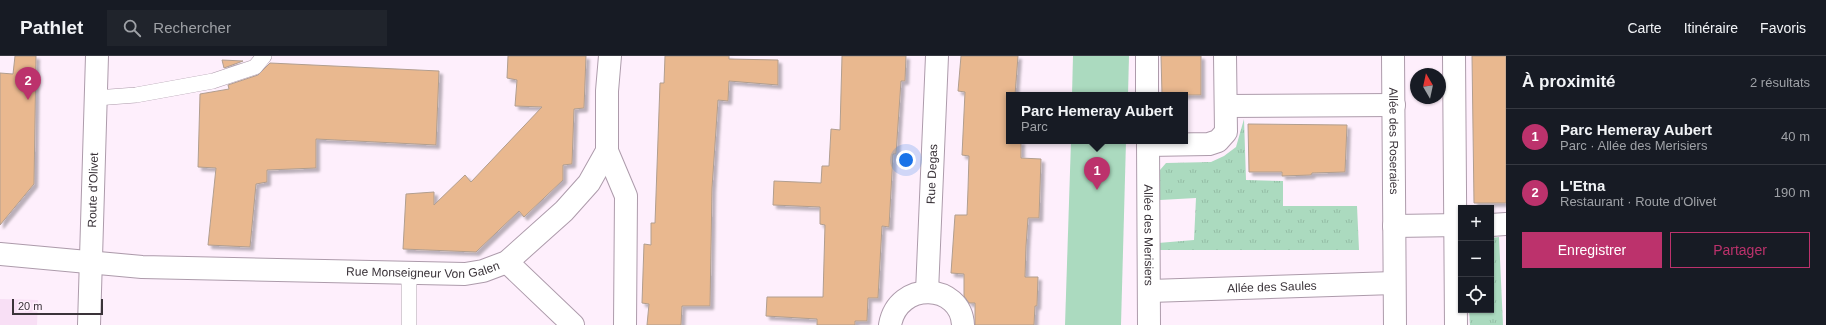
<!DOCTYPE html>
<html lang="fr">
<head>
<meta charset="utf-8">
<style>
  :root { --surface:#171b24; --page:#20242c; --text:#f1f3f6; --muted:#9ea1a6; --line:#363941; --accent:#bc326c }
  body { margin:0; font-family:Helvetica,sans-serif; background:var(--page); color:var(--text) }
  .controls { position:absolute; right:12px; bottom:12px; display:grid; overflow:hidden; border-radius:0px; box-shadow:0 1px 3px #0004 }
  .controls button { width:36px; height:36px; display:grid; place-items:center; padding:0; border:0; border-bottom:1px solid var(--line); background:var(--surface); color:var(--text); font:20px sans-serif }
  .compass { position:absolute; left:1410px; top:12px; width:36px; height:36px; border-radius:50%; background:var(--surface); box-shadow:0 1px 3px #0004; rotate:351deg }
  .scale { position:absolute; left:12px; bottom:10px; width:91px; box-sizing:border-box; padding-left:4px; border:2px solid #3a3339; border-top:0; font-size:11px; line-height:14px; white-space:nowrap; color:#3a3339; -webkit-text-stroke:3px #feeffc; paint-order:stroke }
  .you { position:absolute; left:906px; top:104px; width:14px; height:14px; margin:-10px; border:3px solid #fff; border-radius:50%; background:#1a73e8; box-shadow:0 0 0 6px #1a73e833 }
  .badge { display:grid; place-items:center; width:26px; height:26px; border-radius:50%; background:var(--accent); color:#fff; font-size:13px; font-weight:700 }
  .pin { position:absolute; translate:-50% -33px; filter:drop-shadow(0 1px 2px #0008) }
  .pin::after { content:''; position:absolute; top:21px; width:14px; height:12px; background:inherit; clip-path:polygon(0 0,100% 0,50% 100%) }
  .popup { position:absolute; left:1006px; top:36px; width:182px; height:52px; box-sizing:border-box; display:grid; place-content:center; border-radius:0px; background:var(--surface); filter:drop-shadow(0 1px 3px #0005); font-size:13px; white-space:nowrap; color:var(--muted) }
  .popup b { font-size:15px; color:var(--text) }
  .popup::after { content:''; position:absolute; left:50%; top:100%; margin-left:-8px; border:8px solid transparent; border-top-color:var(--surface) }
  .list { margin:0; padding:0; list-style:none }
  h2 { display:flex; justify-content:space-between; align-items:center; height:52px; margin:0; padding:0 16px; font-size:17px }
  h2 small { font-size:13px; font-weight:400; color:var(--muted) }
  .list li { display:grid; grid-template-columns:26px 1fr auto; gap:12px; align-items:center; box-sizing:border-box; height:56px; padding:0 16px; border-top:1px solid var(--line) }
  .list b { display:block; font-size:15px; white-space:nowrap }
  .list p { margin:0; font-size:13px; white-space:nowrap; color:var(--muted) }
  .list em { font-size:13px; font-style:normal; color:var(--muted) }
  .actions { display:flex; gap:8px; padding:12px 16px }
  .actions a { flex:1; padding:9px 0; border:1px solid var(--accent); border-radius:0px; text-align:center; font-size:14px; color:var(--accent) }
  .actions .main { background:var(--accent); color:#fff }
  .icon { flex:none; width:22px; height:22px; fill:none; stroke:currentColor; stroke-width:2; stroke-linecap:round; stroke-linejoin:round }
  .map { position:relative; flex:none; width:1506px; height:269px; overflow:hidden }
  header { display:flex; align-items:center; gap:24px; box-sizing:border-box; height:56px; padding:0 20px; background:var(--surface); border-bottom:1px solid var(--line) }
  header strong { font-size:19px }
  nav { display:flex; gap:22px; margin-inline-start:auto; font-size:14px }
  .search { width:280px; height:36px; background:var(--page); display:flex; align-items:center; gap:10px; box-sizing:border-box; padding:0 14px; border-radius:0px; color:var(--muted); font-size:15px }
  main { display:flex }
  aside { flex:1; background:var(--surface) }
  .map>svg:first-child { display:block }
</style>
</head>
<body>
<header>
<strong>Pathlet</strong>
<div class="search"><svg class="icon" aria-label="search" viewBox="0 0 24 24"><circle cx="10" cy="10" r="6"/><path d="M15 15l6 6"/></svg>Rechercher</div>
<nav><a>Carte</a><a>Itinéraire</a><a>Favoris</a></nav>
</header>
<main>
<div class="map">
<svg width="1506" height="269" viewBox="0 0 1506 269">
  <defs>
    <pattern id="grass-tufts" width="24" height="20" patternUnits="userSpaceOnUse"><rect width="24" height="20" fill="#abdabf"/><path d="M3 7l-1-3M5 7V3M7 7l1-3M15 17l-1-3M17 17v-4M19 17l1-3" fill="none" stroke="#94bca5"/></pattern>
    <filter id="shadow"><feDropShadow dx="3.5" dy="3.5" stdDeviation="1" flood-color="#0004"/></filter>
  </defs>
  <rect width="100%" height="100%" fill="#feeffc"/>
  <polygon fill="#f8dff5" points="0,243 38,244 37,269 0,269"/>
  <g fill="url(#grass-tufts)">
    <polygon points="1244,63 1246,124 1283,125 1283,150 1357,150 1359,194 1157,194 1158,187 1194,184 1196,142 1160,144 1160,114 1166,107 1211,106 1224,100 1236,91"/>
    <polygon points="1499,181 1503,269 1470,269 1469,254 1491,254 1491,182"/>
  </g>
  <g fill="#abdabf">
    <polygon points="1073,0 1129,0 1128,39 1072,39"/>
    <polygon points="1071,85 1126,85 1121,269 1065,269"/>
  </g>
  <g fill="#e9b88f" stroke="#b19e8f" filter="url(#shadow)">
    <polygon points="15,0 36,0 34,128 0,169 0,17 13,18"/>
    <polygon points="508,0 586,0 584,52 574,53 572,108 563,109 563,124 524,161 519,155 476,196 403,193 406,138 434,136 434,149 465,119 471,126 542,51 515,50 517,24 507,22"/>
    <polygon points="665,0 729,0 729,3 778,4 778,29 729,25 728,45 718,44 712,132 710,250 682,250 681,269 647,269 649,248 642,247 644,188 651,189 651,167 655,167 660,27 664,27"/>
    <polygon points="842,0 906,0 905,25 901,25 896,98 893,98 889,171 882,170 878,242 868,242 867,265 855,265 855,269 817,269 817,263 766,260 767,241 823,241 825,169 820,168 820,151 773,149 774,125 821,127 822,110 829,110 831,73 840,74"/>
    <polygon points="961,0 1018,0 1015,39 1009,39 1009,85 1021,85 1021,102 1041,103 1039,162 1028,162 1026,190 1025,221 1038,221 1037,250 1035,250 1034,269 975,269 975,247 969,247 964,240 964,218 951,217 955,159 967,159 968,133 969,100 962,99 965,36 958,35"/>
    <polygon points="1161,0 1201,0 1201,39 1162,39"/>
    <polygon points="1472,0 1506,0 1506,147 1474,147"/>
    <polygon points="222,4 243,5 224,12"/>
    <polygon points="270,7 439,15 436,89 316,83 316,112 267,114 267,126 256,128 250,191 208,189 216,112 198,111 200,38 229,33 228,29 258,19"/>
    <polygon points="1248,68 1347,69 1345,116 1312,117 1311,119 1282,120 1282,116 1249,116"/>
  </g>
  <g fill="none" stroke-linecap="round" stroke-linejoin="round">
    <defs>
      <g id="lane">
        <polyline points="96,42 136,39 213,25 255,11 264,0"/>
        <polyline points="409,217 409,269"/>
      </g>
      <g id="street">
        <polyline points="1147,0 1147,39"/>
        <path id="s1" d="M1393,0L1395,269"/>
        <polyline points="1454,0 1456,269"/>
        <polyline points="1226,50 1394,49"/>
        <path id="s2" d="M1148,85L1149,269"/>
        <polyline points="1148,89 1209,88 1218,85 1226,76 1225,0"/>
        <polyline points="607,95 626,140 625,269"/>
        <polyline points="1491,169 1506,168"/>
        <polyline points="1394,170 1461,169"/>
        <path id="s3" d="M0,198L142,211L465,218L483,215L507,206L564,155L589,127L607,95V35L610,0"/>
        <polyline points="507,206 573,269"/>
        <path id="s4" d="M1150,235L1394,227"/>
        <path id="s5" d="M927,236L937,0"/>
        <path d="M890,269C898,224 961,227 963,269"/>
      </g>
      <g id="secondary">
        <path id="s6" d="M89,269L97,0"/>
      </g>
    </defs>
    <use href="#lane" stroke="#ad9bab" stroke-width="16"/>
    <use href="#street" stroke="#ad9bab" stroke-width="24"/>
    <use href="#secondary" stroke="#ad9bab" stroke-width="24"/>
    <use href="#lane" stroke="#fff" stroke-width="15"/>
    <use href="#street" stroke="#fff" stroke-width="22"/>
    <use href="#secondary" stroke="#fff" stroke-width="22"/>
  </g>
  <g text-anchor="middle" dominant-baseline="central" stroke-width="3" stroke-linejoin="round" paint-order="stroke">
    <g font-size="12" fill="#3a3339" stroke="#feeffc">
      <text stroke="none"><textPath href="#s1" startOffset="85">Allée des Roseraies</textPath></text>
      <text stroke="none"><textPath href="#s5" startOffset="118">Rue Degas</textPath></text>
      <text stroke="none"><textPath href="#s6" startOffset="135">Route d'Olivet</textPath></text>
      <text stroke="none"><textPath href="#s2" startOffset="94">Allée des Merisiers</textPath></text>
      <text stroke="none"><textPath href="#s3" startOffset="424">Rue Monseigneur Von Galen</textPath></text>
      <text stroke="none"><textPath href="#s4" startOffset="122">Allée des Saules</textPath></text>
    </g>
  </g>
</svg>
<div class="controls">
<button>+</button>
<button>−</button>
<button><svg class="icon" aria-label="locate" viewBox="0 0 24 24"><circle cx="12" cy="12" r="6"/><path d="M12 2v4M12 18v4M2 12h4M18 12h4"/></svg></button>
</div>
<svg class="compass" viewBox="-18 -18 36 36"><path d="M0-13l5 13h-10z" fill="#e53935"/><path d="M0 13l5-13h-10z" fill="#9ea1a6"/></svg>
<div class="scale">20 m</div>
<div class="you"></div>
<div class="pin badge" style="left:1097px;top:134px">1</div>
<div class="popup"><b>Parc Hemeray Aubert</b>Parc</div>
<div class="pin badge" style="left:28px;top:44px">2</div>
</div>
<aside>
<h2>À proximité<small>2 résultats</small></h2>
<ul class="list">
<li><span class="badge">1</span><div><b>Parc Hemeray Aubert</b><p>Parc · Allée des Merisiers</p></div><em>40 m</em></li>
<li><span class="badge">2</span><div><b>L'Etna</b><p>Restaurant · Route d'Olivet</p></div><em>190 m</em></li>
</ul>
<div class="actions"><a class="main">Enregistrer</a><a>Partager</a></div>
</aside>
</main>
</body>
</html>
